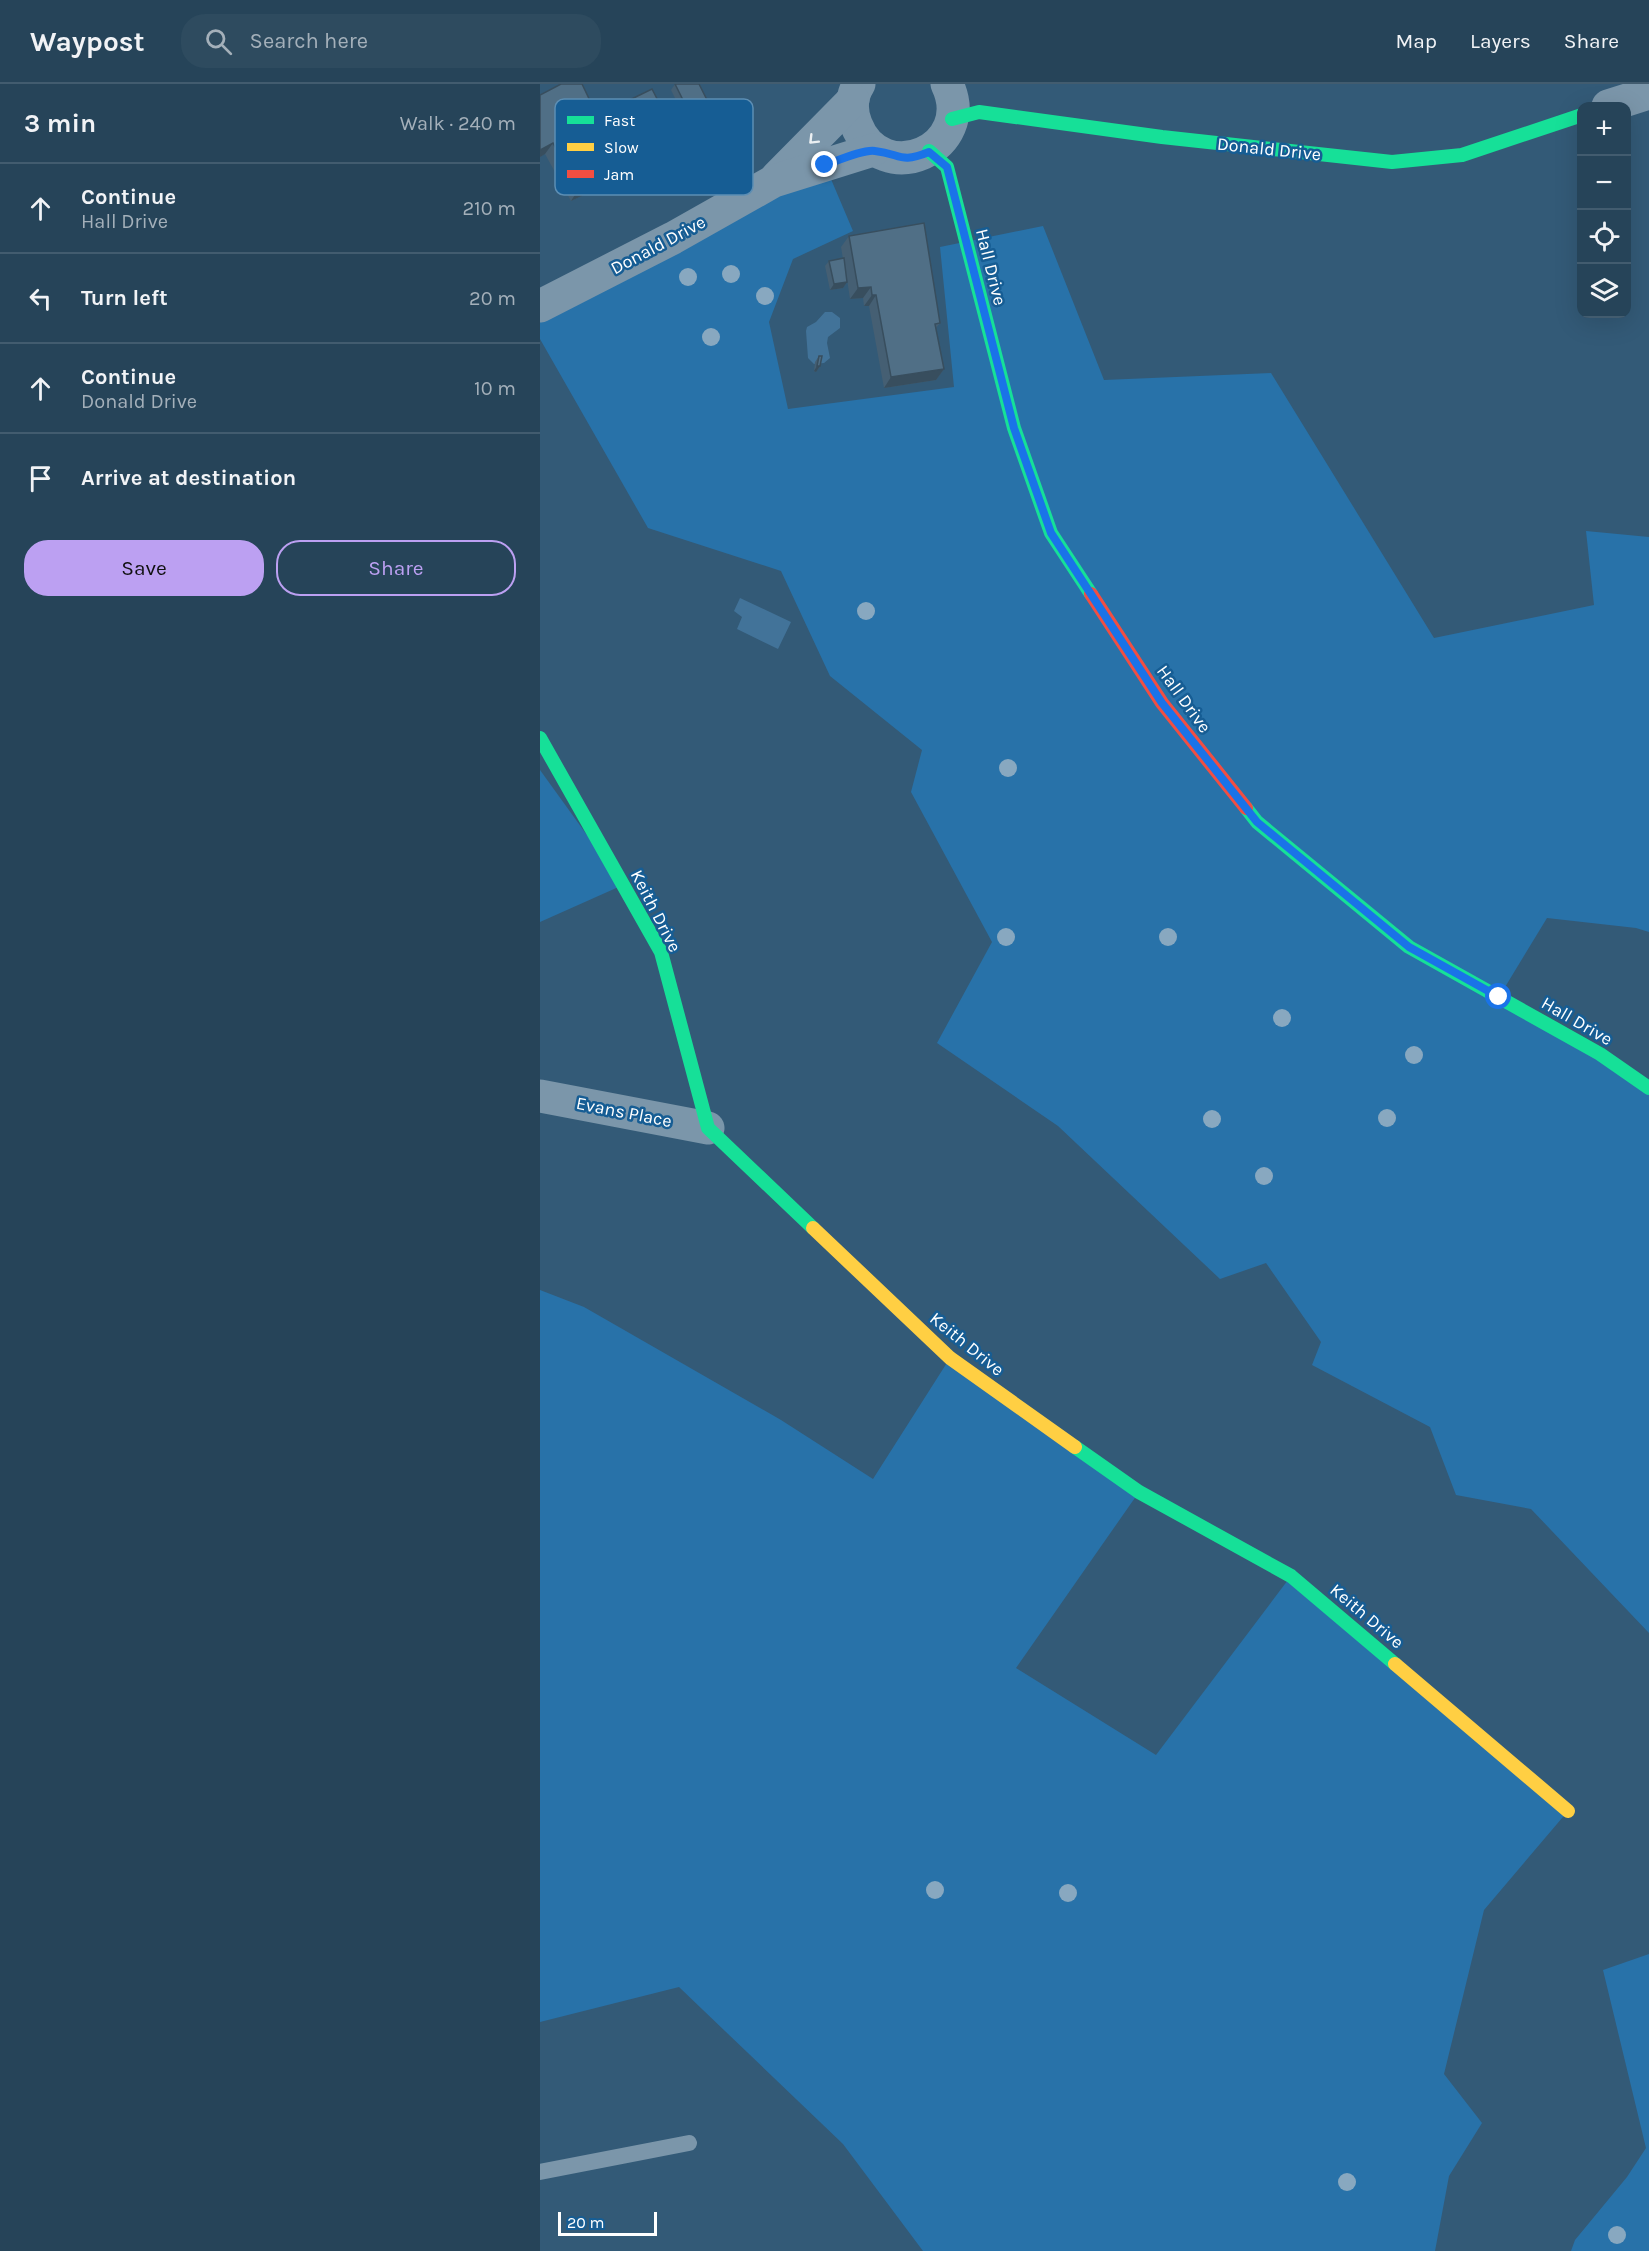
<!DOCTYPE html>
<html lang="en">
<head>
<meta charset="utf-8">
<style>
  :root { --surface:#264459; --page:#2e4b5f; --text:#f1f3f6; --muted:#a4b0ba; --line:#425c6f; --accent:#bca0f2 }
  body { margin:0; font-family:Karla,sans-serif; background:var(--page); color:var(--text) }
  .controls { position:absolute; right:18px; top:18px; display:grid; overflow:hidden; border-radius:12px; box-shadow:0 6px 24px #0002 }
  .controls button { width:54px; height:54px; display:grid; place-items:center; padding:0; border:0; border-bottom:2px solid var(--line); background:var(--surface); color:var(--text); font:30px sans-serif }
  .scale { position:absolute; left:18px; bottom:15px; width:99px; box-sizing:border-box; padding-left:6px; border:3px solid #fff; border-top:0; font-size:16px; line-height:21px; white-space:nowrap; color:#fff; -webkit-text-stroke:4px #165d94; paint-order:stroke }
  .stop { position:absolute; width:18px; height:18px; margin:-14px; border:4px solid #1a73e8; border-radius:50%; background:#fff }
  .stop.end { background:#1a73e8; border-color:#fff; box-shadow:0 2px 6px #0008 }
  .list { margin:0; padding:0; list-style:none }
  h2 { display:flex; justify-content:space-between; align-items:center; height:78px; margin:0; padding:0 24px; font-size:26px }
  h2 small { font-size:20px; font-weight:400; color:var(--muted) }
  .list li { display:grid; grid-template-columns:39px 1fr auto; gap:18px; align-items:center; box-sizing:border-box; height:90px; padding:0 24px; border-top:2px solid var(--line) }
  .list b { display:block; font-size:22px; white-space:nowrap }
  .list p { margin:0; font-size:20px; white-space:nowrap; color:var(--muted) }
  .list em { font-size:20px; font-style:normal; color:var(--muted) }
  .actions { display:flex; gap:12px; padding:18px 24px }
  .actions a { flex:1; padding:14px 0; border:2px solid var(--accent); border-radius:24px; text-align:center; font-size:21px; color:var(--accent) }
  .actions .main { background:var(--accent); color:#111 }
  .icon { flex:none; width:33px; height:33px; fill:none; stroke:currentColor; stroke-width:2; stroke-linecap:round; stroke-linejoin:round }
  .map { position:relative; flex:none; width:1109px; height:2167px; overflow:hidden }
  header { display:flex; align-items:center; gap:36px; box-sizing:border-box; height:84px; padding:0 30px; background:var(--surface); border-bottom:2px solid var(--line) }
  header strong { font-size:28px }
  nav { display:flex; gap:33px; margin-inline-start:auto; font-size:21px }
  .search { width:420px; height:54px; background:var(--page); display:flex; align-items:center; gap:15px; box-sizing:border-box; padding:0 21px; border-radius:24px; color:var(--muted); font-size:22px }
  main { display:flex }
  aside { flex:1; background:var(--surface) }
  .map>svg:first-child { display:block }
</style>
</head>
<body>
<header>
<strong>Waypost</strong>
<div class="search"><svg class="icon" aria-label="search" viewBox="0 0 24 24"><circle cx="10" cy="10" r="6"/><path d="M15 15l6 6"/></svg>Search here</div>
<nav><a>Map</a><a>Layers</a><a>Share</a></nav>
</header>
<main>
<aside>
<h2>3 min<small>Walk · 240 m</small></h2>
<ul class="list">
<li><svg class="icon" aria-label="ahead" viewBox="0 0 24 24"><path d="M12 20V5M6 11l6-6 6 6"/></svg><div><b>Continue</b><p>Hall Drive</p></div><em>210 m</em></li>
<li><svg class="icon" aria-label="left" viewBox="0 0 24 24"><path d="M17 20v-9H6M10 6l-5 5 5 5"/></svg><div><b>Turn left</b></div><em>20 m</em></li>
<li><svg class="icon" aria-label="ahead" viewBox="0 0 24 24"><path d="M12 20V5M6 11l6-6 6 6"/></svg><div><b>Continue</b><p>Donald Drive</p></div><em>10 m</em></li>
<li><svg class="icon" aria-label="arrive" viewBox="0 0 24 24"><path d="M6 21V4h12l-3 4 3 4H6"/></svg><div><b>Arrive at destination</b></div></li>
</ul>
<div class="actions"><a class="main">Save</a><a>Share</a></div>
</aside>
<div class="map">
<svg width="1109" height="2167" viewBox="0 0 1109 2167">
  <rect width="100%" height="100%" fill="#335a77"/>
  <g fill="#2872a9">
    <polygon points="285,81 313,147 253,175 229,238 248,325 414,303 400,163 503,142 564,296 731,289 894,554 1054,521 1046,447 1109,453 1109,848 1096,844 1007,834 959,913 1109,1004 1109,1549 991,1425 916,1411 890,1343 772,1281 781,1258 726,1179 680,1195 518,1042 397,959 452,858 371,708 382,666 290,592 241,487 108,444 0,255 0,222"/>
    <polygon points="0,686 83,801 0,838"/>
    <polygon points="0,1206 44,1223 241,1336 333,1395 410,1274 599,1408 476,1584 616,1671 751,1492 1028,1727 944,1826 904,1990 942,2039 909,2092 895,2167 383,2167 303,2060 139,1903 0,1938"/>
    <polygon points="1109,1870 1109,2167 1031,2167 1035,2156 1087,2093 1106,2064 1063,1886"/>
  </g>
  <g fill="#427399">
    <polygon points="285,228 292,228 300,234 300,244 288,253 287,259 290,274 284,279 274,280 268,274 266,247 267,243 276,238"/>
    <polygon points="200,514 251,538 238,565 197,545 202,533 194,527"/>
  </g>
  <g fill="none" stroke-linecap="round" stroke-linejoin="round">
    <polyline stroke="#7b96aa" stroke-width="16" points="0,2088 149,2059"/>
    <g stroke="#7b96aa" stroke-width="33">
      <path d="M319,0C311,12 311,27 316,40C342,107 438,64 407,0"/>
      <polyline points="1068,22 1109,9"/>
      <polyline points="237,93 313,16"/>
      <polyline points="0,222 133,154 234,97 333,66"/>
      <polyline points="0,1012 168,1044"/>
    </g>
    <g stroke="#16e098" stroke-width="14">
      <polyline points="412,35 439,28 622,53 852,78 922,71 1042,31"/>
      <polyline points="389,67 407,83 474,344 511,449 551,510"/>
      <polyline points="0,654 121,868 168,1044 273,1144"/>
      <polyline points="706,724 717,738 869,863 1060,970 1109,1004"/>
      <polyline points="535,1363 599,1408 751,1492 855,1580"/>
    </g>
    <g stroke="#ffcf43" stroke-width="14">
      <polyline points="273,1144 410,1274 535,1363"/>
      <polyline points="855,1580 1028,1727"/>
    </g>
    <polyline stroke="#f24e42" stroke-width="14" points="551,510 622,619 706,724"/>
  </g>
  <g fill="#88a8c0">
    <circle cx="191" cy="190" r="9"/>
    <circle cx="148" cy="193" r="9"/>
    <circle cx="225" cy="212" r="9"/>
    <circle cx="171" cy="253" r="9"/>
    <circle cx="326" cy="527" r="9"/>
    <circle cx="468" cy="684" r="9"/>
    <circle cx="466" cy="853" r="9"/>
    <circle cx="628" cy="853" r="9"/>
    <circle cx="742" cy="934" r="9"/>
    <circle cx="874" cy="971" r="9"/>
    <circle cx="847" cy="1034" r="9"/>
    <circle cx="672" cy="1035" r="9"/>
    <circle cx="724" cy="1092" r="9"/>
    <circle cx="395" cy="1806" r="9"/>
    <circle cx="528" cy="1809" r="9"/>
    <circle cx="807" cy="2098" r="9"/>
    <circle cx="1077" cy="2151" r="9"/>
  </g>
  <g fill="#455f73">
    <polygon points="135,0 169,32 149,42 131,6"/>
    <polygon points="0,11 54,25 69,26 137,54 129,65 116,73 113,68 108,75 62,97 56,105 31,117 5,70 0,73"/>
    <polygon points="309,152 400,239 396,244 404,285 396,296 344,304 329,222 324,222 323,214 310,215 307,195 307,198 303,204 290,206 285,182 289,177 303,175 301,163"/>
    <polygon points="279,272 280,282 276,288 274,287 275,278"/>
  </g>
  <g fill="#384e5e">
    <polygon points="172,26 169,32 149,42 153,36"/>
    <polygon points="137,54 129,65 116,73 123,62"/>
    <polygon points="13,59 5,70 0,73 0,66"/>
    <polygon points="116,64 108,75 62,97 56,105 31,117 38,106 62,90"/>
    <polygon points="307,198 303,204 290,206 294,200"/>
    <polygon points="331,203 323,214 310,215 318,204"/>
    <polygon points="332,211 336,211 329,222 324,222"/>
    <polygon points="277,282 280,282 276,288 274,287"/>
    <polygon points="404,285 396,296 344,304 351,293"/>
  </g>
  <g fill="#506f86" stroke="#384e5e" stroke-width="1.5">
    <polygon points="21,0 42,0 54,25 65,21 69,26 112,5 137,54 123,62 116,52 111,54 116,64 62,90 63,94 38,106 13,59 0,66 0,11"/>
    <polygon points="135,0 159,0 172,26 153,36"/>
    <polygon points="384,139 400,239 395,240 404,285 351,293 336,211 332,211 331,203 318,204 309,152"/>
    <polygon points="304,174 307,198 294,200 289,177"/>
    <polygon points="279,272 282,272 280,282 277,282"/>
  </g>
  <defs><path id="oneway-chevron" d="M-2-3.5L2.5 0L-2 3.5" fill="none" stroke-width="1.6" stroke-linecap="round" stroke-linejoin="round" transform="scale(1.5)"/></defs>
  <use stroke="#ebeff2" href="#oneway-chevron" transform="translate(273 56) rotate(135)"/>
  <g fill="none" stroke-linecap="round" stroke-linejoin="round">
    <path stroke="#1a73e8" stroke-width="8" d="M285,81C297,77 324,65 335,67C362,70 359,80 389,68L407,83L474,344L511,449L622,619L717,738L869,863L959,913"/>
  </g>
  <g text-anchor="middle" dominant-baseline="central" stroke-width="5" stroke-linejoin="round" paint-order="stroke">
    <g font-size="18" fill="#fff" stroke="#165d94">
      <text transform="translate(729 65) rotate(6)">Donald Drive</text>
      <text transform="translate(118 161) rotate(-28)">Donald Drive</text>
      <text transform="translate(451 183) rotate(76)">Hall Drive</text>
      <text transform="translate(644 615) rotate(54)">Hall Drive</text>
      <text transform="translate(116 827) rotate(63)">Keith Drive</text>
      <text transform="translate(1037 937) rotate(30)">Hall Drive</text>
      <text transform="translate(84 1028) rotate(11)">Evans Place</text>
      <text transform="translate(427 1260) rotate(39)">Keith Drive</text>
      <text transform="translate(827 1532) rotate(40)">Keith Drive</text>
    </g>
  </g>
  <rect x="15" y="15" width="198" height="96" rx="9" fill="#165d94" stroke="#5c8eb4" stroke-width="1.5"/>
  <rect x="27" y="32" width="27" height="8" fill="#16e098"/>
  <rect x="27" y="59" width="27" height="8" fill="#ffcf43"/>
  <rect x="27" y="86" width="27" height="8" fill="#f24e42"/>
  <g font-size="16" fill="#fff">
    <text x="64" y="42">Fast</text>
    <text x="64" y="69">Slow</text>
    <text x="64" y="96">Jam</text>
  </g>
</svg>
<div class="controls">
<button>+</button>
<button>−</button>
<button><svg class="icon" aria-label="locate" viewBox="0 0 24 24"><circle cx="12" cy="12" r="6"/><path d="M12 2v4M12 18v4M2 12h4M18 12h4"/></svg></button>
<button><svg class="icon" aria-label="layers" viewBox="0 0 24 24"><path d="M12 4l9 5-9 5-9-5zM3 14l9 5 9-5"/></svg></button>
</div>
<div class="scale">20 m</div>
<div class="stop" style="left:959px;top:913px"></div>
<div class="stop end" style="left:285px;top:81px"></div>
</div>
</main>
</body>
</html>
